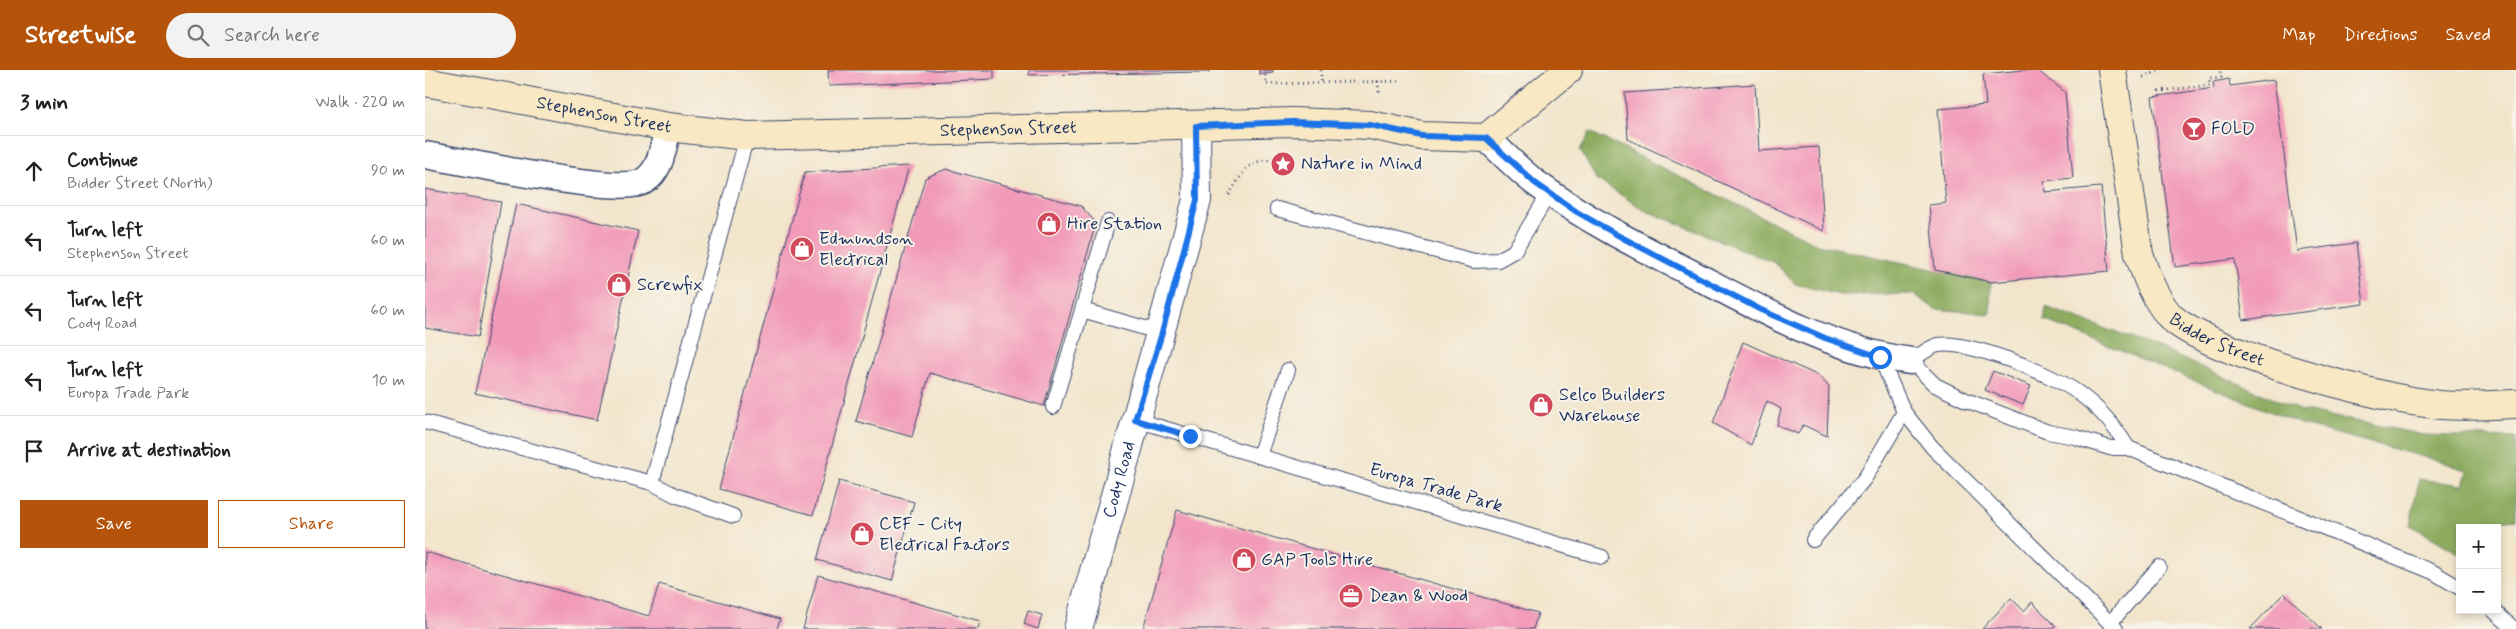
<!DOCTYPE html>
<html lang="en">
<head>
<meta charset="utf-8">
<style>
  :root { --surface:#fff; --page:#f2f2f2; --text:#222; --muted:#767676; --line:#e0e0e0; --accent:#b45309 }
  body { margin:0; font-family:Mynerve,sans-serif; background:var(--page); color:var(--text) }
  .controls { position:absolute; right:15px; bottom:15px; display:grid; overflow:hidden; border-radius:0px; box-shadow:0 2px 8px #0003 }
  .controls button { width:45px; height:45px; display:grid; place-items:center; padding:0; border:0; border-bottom:1px solid var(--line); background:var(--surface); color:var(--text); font:25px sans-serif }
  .stop { position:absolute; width:15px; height:15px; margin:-11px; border:4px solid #1a73e8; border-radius:50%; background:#fff }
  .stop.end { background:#1a73e8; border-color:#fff; box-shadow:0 1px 5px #0008 }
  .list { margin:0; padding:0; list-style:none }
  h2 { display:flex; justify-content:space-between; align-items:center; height:65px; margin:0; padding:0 20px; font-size:21px }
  h2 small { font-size:16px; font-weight:400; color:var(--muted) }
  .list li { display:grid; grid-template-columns:32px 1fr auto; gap:15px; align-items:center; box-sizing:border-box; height:70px; padding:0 20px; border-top:1px solid var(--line) }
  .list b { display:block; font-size:19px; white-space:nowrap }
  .list p { margin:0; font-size:16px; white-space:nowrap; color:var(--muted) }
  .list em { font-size:16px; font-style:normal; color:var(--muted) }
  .actions { display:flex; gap:10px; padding:15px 20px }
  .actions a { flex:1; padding:11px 0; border:1px solid var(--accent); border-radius:0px; text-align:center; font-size:18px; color:var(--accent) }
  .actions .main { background:var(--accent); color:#fff }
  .icon { flex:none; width:28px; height:28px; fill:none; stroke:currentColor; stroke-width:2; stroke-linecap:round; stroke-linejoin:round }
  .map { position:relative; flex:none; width:2091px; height:559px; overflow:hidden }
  header { display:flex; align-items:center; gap:30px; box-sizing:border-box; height:70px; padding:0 25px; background:var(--accent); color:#fff }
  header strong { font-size:24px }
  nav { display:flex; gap:28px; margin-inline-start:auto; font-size:18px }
  .search { width:350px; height:45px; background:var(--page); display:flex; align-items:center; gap:12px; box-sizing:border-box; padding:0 18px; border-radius:28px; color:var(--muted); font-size:19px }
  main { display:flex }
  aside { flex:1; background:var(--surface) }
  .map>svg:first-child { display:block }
</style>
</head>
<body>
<header>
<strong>Streetwise</strong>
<div class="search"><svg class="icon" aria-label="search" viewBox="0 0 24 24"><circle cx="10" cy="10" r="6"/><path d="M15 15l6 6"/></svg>Search here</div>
<nav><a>Map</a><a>Directions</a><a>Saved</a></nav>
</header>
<main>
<aside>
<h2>3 min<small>Walk · 220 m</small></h2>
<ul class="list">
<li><svg class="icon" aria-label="ahead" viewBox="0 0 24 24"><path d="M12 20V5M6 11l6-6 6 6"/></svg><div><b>Continue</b><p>Bidder Street (North)</p></div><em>90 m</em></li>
<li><svg class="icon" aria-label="left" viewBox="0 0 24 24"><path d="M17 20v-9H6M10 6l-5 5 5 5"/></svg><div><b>Turn left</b><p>Stephenson Street</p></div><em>60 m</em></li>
<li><svg class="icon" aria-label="left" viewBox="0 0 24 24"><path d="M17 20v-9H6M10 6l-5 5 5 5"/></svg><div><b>Turn left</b><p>Cody Road</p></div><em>60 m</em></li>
<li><svg class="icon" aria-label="left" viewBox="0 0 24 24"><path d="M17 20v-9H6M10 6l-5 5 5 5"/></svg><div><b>Turn left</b><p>Europa Trade Park</p></div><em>10 m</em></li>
<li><svg class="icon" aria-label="arrive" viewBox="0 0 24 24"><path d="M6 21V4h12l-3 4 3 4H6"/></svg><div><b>Arrive at destination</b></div></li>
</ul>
<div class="actions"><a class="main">Save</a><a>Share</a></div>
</aside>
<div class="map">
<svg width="2091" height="559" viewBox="0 0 2091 559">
  <rect width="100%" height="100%" fill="#f7f3e8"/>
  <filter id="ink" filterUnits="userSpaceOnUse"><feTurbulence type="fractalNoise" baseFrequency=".02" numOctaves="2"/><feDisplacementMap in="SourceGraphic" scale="10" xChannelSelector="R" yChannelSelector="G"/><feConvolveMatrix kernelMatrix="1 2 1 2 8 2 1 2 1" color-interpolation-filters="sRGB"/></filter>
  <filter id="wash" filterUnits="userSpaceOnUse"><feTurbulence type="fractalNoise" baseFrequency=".0096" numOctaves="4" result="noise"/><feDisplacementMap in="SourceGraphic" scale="20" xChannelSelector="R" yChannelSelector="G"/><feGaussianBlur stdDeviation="1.12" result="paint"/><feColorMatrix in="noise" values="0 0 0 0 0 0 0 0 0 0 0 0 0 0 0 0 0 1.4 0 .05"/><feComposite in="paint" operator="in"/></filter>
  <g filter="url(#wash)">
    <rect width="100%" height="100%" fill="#f2e5cc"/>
    <g fill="#8dac60" stroke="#546e5f">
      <polygon points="1165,62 1392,174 1566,212 1565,244 1510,239 1488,224 1415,225 1370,214 1350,193 1219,140 1171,109 1155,80"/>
      <polygon points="1621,237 1733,278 1874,340 2000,365 2091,368 2091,449 2035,455 2039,458 2035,458 2035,484 1985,455 1994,409 2038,415 2042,401 2018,392 1878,355 1619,250"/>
    </g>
    <g id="blocks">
      <g fill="#f29bb9">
        <polygon points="403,0 569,0 569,9 404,16"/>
        <polygon points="604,0 784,0 784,2 604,5"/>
        <polygon points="834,0 848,0 848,3 834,4"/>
        <polygon points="1598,0 1612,0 1640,22 1648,108 1619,111 1620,122 1676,117 1684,201 1566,212 1510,200 1504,135 1521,133 1513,39 1561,35 1558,4"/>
        <polygon points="1804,9 1805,16 1849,10 1872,181 1931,173 1939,234 1818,250 1810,189 1750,197 1727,27 1789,18 1788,12"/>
        <polygon points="1330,14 1334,81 1394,77 1399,161 1203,69 1200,23"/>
        <polygon points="484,96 388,445 294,419 380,102"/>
        <polygon points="521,99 656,136 671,153 619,336 505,303 487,367 431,351 500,108"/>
        <polygon points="0,119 76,132 53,267 0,258"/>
        <polygon points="91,134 213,161 172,350 50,323"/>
        <polygon points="1318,272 1394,306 1404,317 1402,366 1378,355 1373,364 1352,355 1356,339 1342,331 1326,375 1288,353"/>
        <polygon points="1568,301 1606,316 1598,335 1560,320"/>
        <polygon points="414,411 489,432 467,511 392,490"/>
        <polygon points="752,440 1113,543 1108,559 718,559"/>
        <polygon points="0,482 224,546 234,514 355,549 352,559 0,559"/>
        <polygon points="393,505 555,551 553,559 378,559"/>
        <polygon points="1859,523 1897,559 1825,559"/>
        <polygon points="1586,528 1599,541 1607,532 1631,556 1628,559 1557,559"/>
        <polygon points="603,541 617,545 613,559 599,554"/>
      </g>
    </g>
  </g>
  <g filter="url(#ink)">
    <use href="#blocks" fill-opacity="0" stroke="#3b4a6e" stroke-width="1"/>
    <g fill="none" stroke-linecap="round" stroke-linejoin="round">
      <defs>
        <g id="service">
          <polyline points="852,139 1049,191 1073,190 1089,181 1125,122"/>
          <polyline points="683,152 657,240 737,263"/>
          <polyline points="1455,287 1479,342 1507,377 1691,559"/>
          <polyline points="628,337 657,240"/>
          <polyline points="711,350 1177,487"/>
          <polyline points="0,352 227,413 322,66"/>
          <path d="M1703,378C1690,356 1672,336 1652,322C1627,304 1543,270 1513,275C1504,277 1494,286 1486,291L1510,315L1541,330L1623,362L1650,367L1685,378H1703L2008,502L2035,518"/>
          <polyline points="834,386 863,300"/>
          <polyline points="227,413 250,425 308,446"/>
          <polyline points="1388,470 1440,408 1479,342"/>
          <polyline points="2068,540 2089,559"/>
          <polyline points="1685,553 1734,497"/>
        </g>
        <g id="minor">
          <path d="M1061,68C1078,83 1094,101 1112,114C1160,149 1213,176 1266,203C1335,239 1408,281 1486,291"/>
          <path d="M0,85C36,91 195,126 219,111C237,100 238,76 243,57"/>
        </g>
        <g id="tertiary">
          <path id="s1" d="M653,559L772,130L771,56"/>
        </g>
        <g id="secondary">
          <path id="s2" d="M1687,0L1714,184C1721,206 1729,227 1744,245C1777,281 1948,326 2000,333C2029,338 2061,335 2091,334"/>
          <path id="s3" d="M0,12L243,57L322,66L868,52L945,55L997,66L1061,68L1143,0"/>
        </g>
      </defs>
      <use href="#service" stroke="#3b4a6e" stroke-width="16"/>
      <use href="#minor" stroke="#3b4a6e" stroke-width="29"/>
      <use href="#tertiary" stroke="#3b4a6e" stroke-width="30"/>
      <use href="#secondary" stroke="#3b4a6e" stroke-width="30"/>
      <g stroke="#3b4a6e" stroke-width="3" stroke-dasharray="1 4" stroke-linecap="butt">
        <polyline points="840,0 841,14 975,11"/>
        <polyline points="896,0 896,13"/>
        <polyline points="1718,7 1737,0"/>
        <polyline points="953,11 954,24"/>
        <polyline points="1735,26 1734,21 1785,15 1784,8 1796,7 1795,0"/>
        <path d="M804,125C827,86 826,92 869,87V84"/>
      </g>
      <use href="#service" stroke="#fff" stroke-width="14"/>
      <use href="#minor" stroke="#fff" stroke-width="26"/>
      <use href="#tertiary" stroke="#fff" stroke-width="28"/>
      <use href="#secondary" stroke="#f8e8c3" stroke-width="28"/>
    </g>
  </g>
  <g fill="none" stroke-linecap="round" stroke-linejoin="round" filter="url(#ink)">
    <polyline stroke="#1a73e8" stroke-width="6" points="765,366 710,350 737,263 772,130 771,56 868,52 945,55 997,66 1061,68 1110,113 1152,142 1196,167 1336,240 1400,268 1455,287"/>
  </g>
  <defs>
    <symbol id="bar-disc" viewBox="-11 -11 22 22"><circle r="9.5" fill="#d1495b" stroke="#f7f3e8"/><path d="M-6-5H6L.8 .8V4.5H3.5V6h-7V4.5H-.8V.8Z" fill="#fff"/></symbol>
    <symbol id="sight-disc" viewBox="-11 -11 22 22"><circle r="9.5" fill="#d1495b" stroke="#f7f3e8"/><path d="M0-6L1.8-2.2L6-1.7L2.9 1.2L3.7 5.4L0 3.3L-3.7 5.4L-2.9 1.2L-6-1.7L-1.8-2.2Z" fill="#fff"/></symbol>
    <symbol id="shop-disc" viewBox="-11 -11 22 22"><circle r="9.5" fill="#d1495b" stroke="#f7f3e8"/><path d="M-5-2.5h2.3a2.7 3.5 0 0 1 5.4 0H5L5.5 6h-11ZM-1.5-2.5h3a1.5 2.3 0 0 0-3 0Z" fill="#fff"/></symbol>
    <symbol id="office-disc" viewBox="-11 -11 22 22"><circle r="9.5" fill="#d1495b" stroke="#f7f3e8"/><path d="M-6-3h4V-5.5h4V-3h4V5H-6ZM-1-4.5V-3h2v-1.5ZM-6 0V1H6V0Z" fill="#fff"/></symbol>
  </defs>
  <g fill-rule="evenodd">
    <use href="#bar-disc" x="1755" y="45" width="28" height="28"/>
    <use href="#sight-disc" x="844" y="80" width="28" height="28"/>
    <use href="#shop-disc" x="610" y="140" width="28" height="28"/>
    <use href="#shop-disc" x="363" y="165" width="28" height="28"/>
    <use href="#shop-disc" x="180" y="201" width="28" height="28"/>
    <use href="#shop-disc" x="1102" y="321" width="28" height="28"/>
    <use href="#shop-disc" x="423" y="450" width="28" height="28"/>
    <use href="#shop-disc" x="805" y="476" width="28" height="28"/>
    <use href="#office-disc" x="912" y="512" width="28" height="28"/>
  </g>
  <g text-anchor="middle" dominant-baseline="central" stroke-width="4" stroke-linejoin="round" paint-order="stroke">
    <g font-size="18" fill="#1b2f5e" stroke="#f7f3e8">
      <text stroke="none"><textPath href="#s3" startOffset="182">Stephenson Street</textPath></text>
      <text stroke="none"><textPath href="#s3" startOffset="588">Stephenson Street</textPath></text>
      <text stroke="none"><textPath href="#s2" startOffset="309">Bidder Street</textPath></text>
      <text stroke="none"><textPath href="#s1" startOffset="155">Cody Road</textPath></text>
      <text transform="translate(1011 418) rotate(16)">Europa Trade Park</text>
    </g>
    <g font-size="18" fill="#1b2f5e" stroke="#f7f3e8" text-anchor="start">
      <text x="1786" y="59">FOLD</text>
      <text x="876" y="94">Nature in Mind</text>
      <text x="642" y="154">Hire Station</text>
      <text x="394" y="169">Edmundson<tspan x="394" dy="21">Electrical</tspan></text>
      <text x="212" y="215">Screwfix</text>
      <text x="1134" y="325">Selco Builders<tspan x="1134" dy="21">Warehouse</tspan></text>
      <text x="454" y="454">CEF - City<tspan x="454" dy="21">Electrical Factors</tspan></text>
      <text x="836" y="490">GAP Tools Hire</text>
      <text x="944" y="526">Dean &amp; Wood</text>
    </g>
  </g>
</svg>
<div class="controls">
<button>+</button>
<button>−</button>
</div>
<div class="stop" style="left:1455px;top:287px"></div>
<div class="stop end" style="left:765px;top:366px"></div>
</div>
</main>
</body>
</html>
